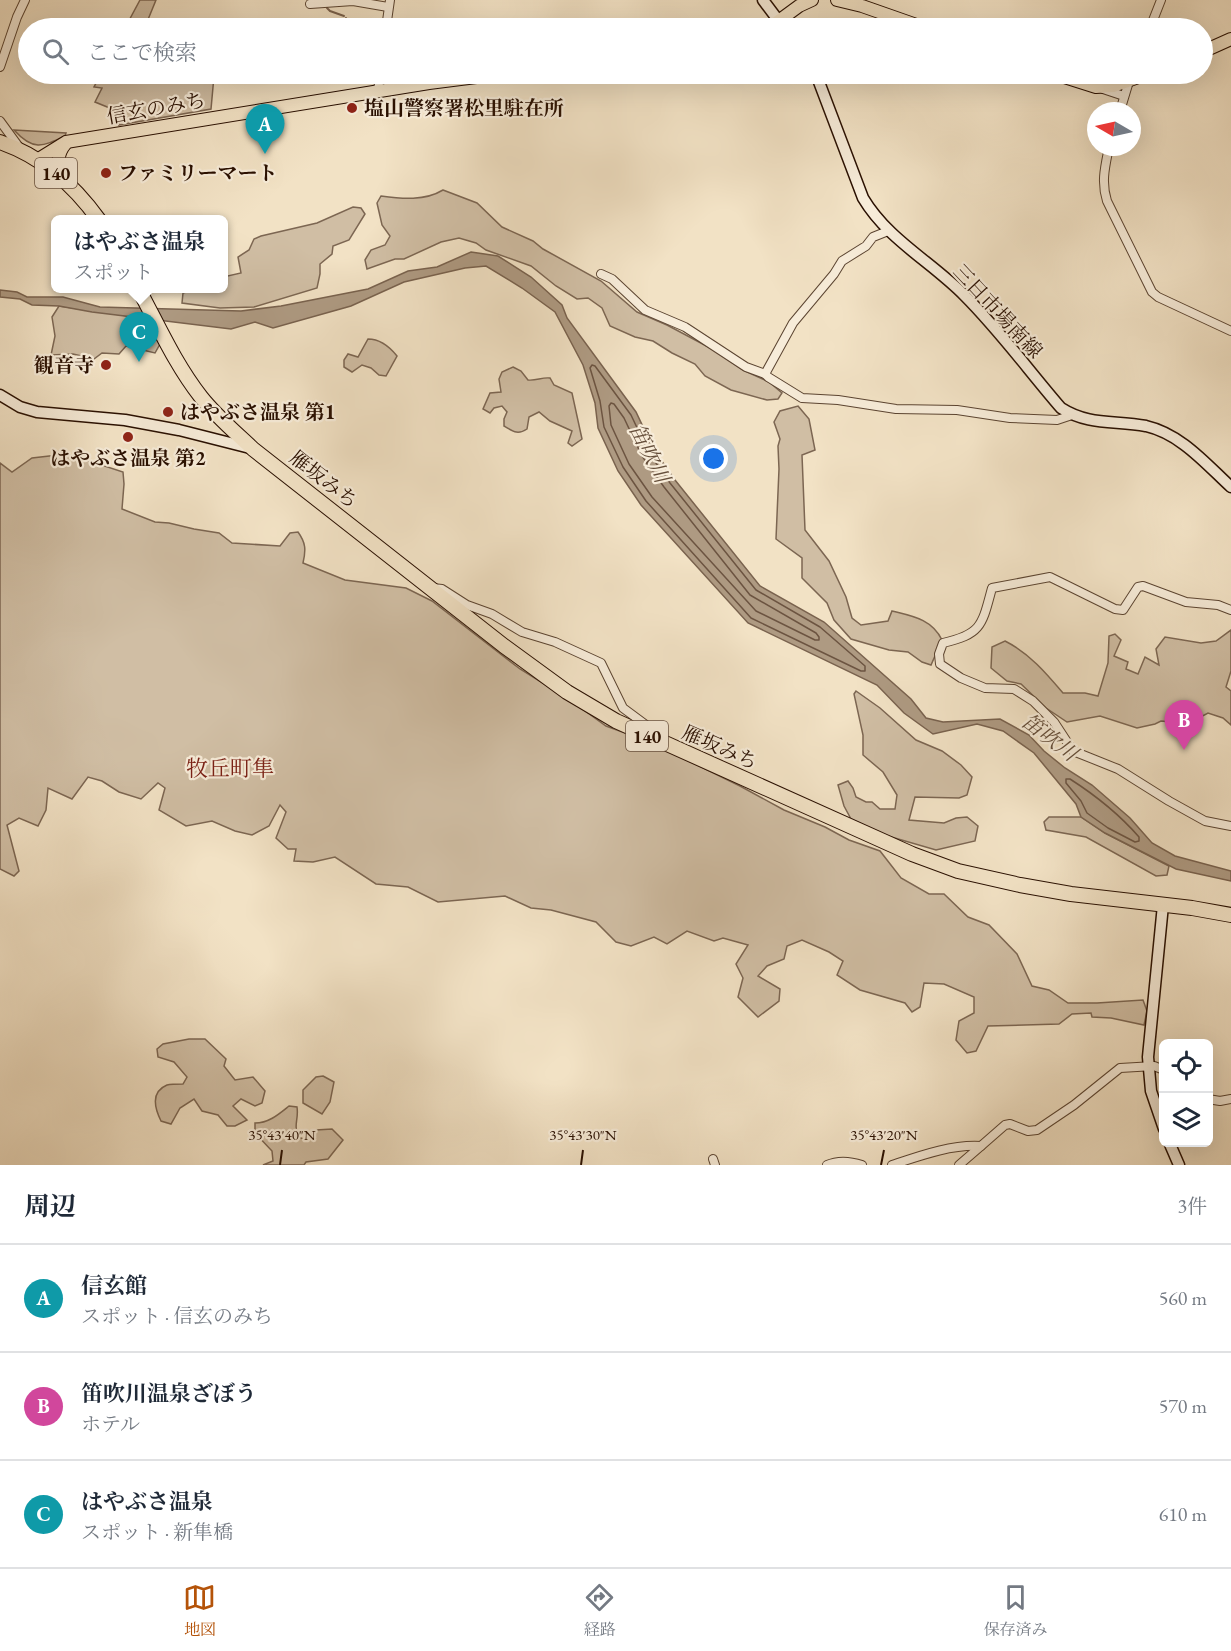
<!DOCTYPE html>
<html lang="ja">
<head>
<meta charset="utf-8">
<style>
  :root { --surface:#fff; --page:#f6f6f7; --text:#1f2937; --muted:#747a83; --line:#e0e1e3; --accent:#b45309 }
  body { margin:0; font-family:"EB Garamond","Noto Serif JP",serif; background:var(--page); color:var(--text) }
  .controls { position:absolute; right:18px; bottom:18px; display:grid; overflow:hidden; border-radius:9px; box-shadow:0 6px 24px #0002 }
  .controls button { width:54px; height:54px; display:grid; place-items:center; padding:0; border:0; border-bottom:2px solid var(--line); background:var(--surface); color:var(--text); font:30px sans-serif }
  .compass { position:absolute; left:1087px; top:102px; width:54px; height:54px; border-radius:50%; background:var(--surface); box-shadow:0 6px 24px #0002; rotate:279deg }
  .you { position:absolute; left:714px; top:459px; width:21px; height:21px; margin:-15px; border:4px solid #fff; border-radius:50%; background:#1a73e8; box-shadow:0 0 0 9px #1a73e833 }
  .badge { display:grid; place-items:center; width:39px; height:39px; border-radius:50%; background:var(--accent); color:#fff; font-size:20px; font-weight:700 }
  .pin { position:absolute; translate:-50% -50px; filter:drop-shadow(0 2px 3px #0008) }
  .pin::after { content:''; position:absolute; top:32px; width:21px; height:18px; background:inherit; clip-path:polygon(0 0,100% 0,50% 100%) }
  .popup { position:absolute; left:51px; top:215px; width:177px; height:78px; box-sizing:border-box; display:grid; place-content:center; border-radius:9px; background:var(--surface); filter:drop-shadow(0 2px 4px #0005); font-size:20px; white-space:nowrap; color:var(--muted) }
  .popup b { font-size:22px; color:var(--text) }
  .popup::after { content:''; position:absolute; left:50%; top:100%; margin-left:-12px; border:12px solid transparent; border-top-color:var(--surface) }
  .list { margin:0; padding:0; list-style:none }
  h2 { display:flex; justify-content:space-between; align-items:center; height:78px; margin:0; padding:0 24px; font-size:26px }
  h2 small { font-size:20px; font-weight:400; color:var(--muted) }
  .list li { display:grid; grid-template-columns:39px 1fr auto; gap:18px; align-items:center; box-sizing:border-box; height:108px; padding:0 24px; border-top:2px solid var(--line) }
  .list b { display:block; font-size:22px; white-space:nowrap }
  .list p { margin:0; font-size:20px; white-space:nowrap; color:var(--muted) }
  .list em { font-size:20px; font-style:normal; color:var(--muted) }
  .icon { flex:none; width:33px; height:33px; fill:none; stroke:currentColor; stroke-width:2; stroke-linecap:round; stroke-linejoin:round }
  .map { position:relative; flex:none; width:1231px; height:1165px; overflow:hidden }
  .search { position:absolute; background:var(--surface); box-shadow:0 6px 24px #0002; left:18px; right:18px; top:18px; height:66px; display:flex; align-items:center; gap:15px; box-sizing:border-box; padding:0 21px; border-radius:33px; color:var(--muted); font-size:22px }
  .sheet { height:402px; background:var(--surface) }
  nav { display:flex; justify-content:space-around; align-items:center; box-sizing:border-box; height:84px; border-top:2px solid var(--line); background:var(--surface); font-size:16px; color:var(--muted) }
  nav a { display:grid; justify-items:center; gap:3px }
  nav .on { color:var(--accent) }
  .map>svg:first-child { display:block }
</style>
</head>
<body>
<div class="map">
<svg width="1231" height="1165" viewBox="0 0 1231 1165">
  <rect width="100%" height="100%" fill="#f2e2c5"/>
  <filter id="stains"><feTurbulence type="fractalNoise" baseFrequency=".00333" numOctaves="4"/><feColorMatrix values="0 0 0 0 .2 0 0 0 0 .09 0 0 0 0 .02 0 0 0 .5 -.17"/></filter>
  <radialGradient id="worn" r=".72"><stop offset=".6" stop-color="#630" stop-opacity="0"/><stop offset="1" stop-color="#630" stop-opacity=".3"/></radialGradient>
  <g fill="#d0bea4" stroke="#7c6652" stroke-width="1.5">
    <polygon points="140,0 156,0 147,22 153,28 125,28"/>
    <polygon points="101,74 203,74 214,76 211,109 119,125 122,113 95,102 102,88 94,87"/>
    <path d="M14,130L66,133L65,136C42,147 33,151 14,130Z"/>
    <path d="M443,190L477,203L502,227L533,241L543,249L601,281L637,312L667,325L714,350L743,370L769,382L782,393L778,399L767,400L731,390L705,376L695,364L672,353L653,341L635,337L610,326L602,308L588,298L577,299L556,286L531,266L486,250L476,243L459,238L441,242L404,259H395L367,269L365,260L371,250L385,245L390,236L382,225L377,203L381,196C402,199 425,201 443,190Z"/>
    <polygon points="353,207 361,208 365,214 349,240 333,246 332,254 320,264 320,274 317,288 254,307 220,308 182,303 183,293 196,289 223,288 223,277 241,273 238,257 249,250 254,239 261,236 317,223"/>
    <polygon points="59,306 128,316 149,329 160,344 155,353 126,346 119,354 102,353 94,359 73,354 51,355 55,336 52,317"/>
    <path d="M368,339C380,339 389,346 397,356L386,376L379,375L371,368L362,365L352,372L344,367V360L348,354L358,357Z"/>
    <path d="M513,367L521,371L528,380C536,381 542,377 550,378L554,385L572,393L582,439L572,446L568,443L572,431L550,421L539,412L529,417L527,429C518,435 514,432 504,426V419L507,412L502,406L494,408L490,413L483,409L490,393L501,392L499,379L502,372Z"/>
    <path d="M798,406L809,419L815,450L802,455L805,530L829,561L846,597L852,618L861,625L888,621L892,611C912,616 932,619 942,640L931,665L922,662L908,652L889,650L851,639L834,620L827,603L802,578V558L776,539L779,469L778,446L780,439L774,422L780,411Z"/>
    <path d="M58,455H71L123,472L124,484L122,509L155,522L169,523L194,529L219,533L232,543L280,546L290,533L298,532C306,543 306,550 303,563L345,580L406,588L432,601L520,669L570,700L606,726L650,742L740,786L784,810L825,827L849,840L880,851L901,878L929,894H944L968,917L989,925L1017,954L1032,986L1049,990L1068,1003H1097L1143,1000L1147,1011L1144,1025L1111,1018L1092,1017L1091,1013L1072,1014L1059,1024L988,1026L976,1051L967,1053L956,1040L959,1021L974,1013V997L944,984L924,983L920,1007L912,1012L905,1003L860,990L837,975L843,961L829,952L802,940L787,946L784,959L767,966L758,976L780,989L779,1001L758,1017L738,997L743,978L736,964L748,945L723,938L714,941L687,931L667,944L654,937L631,946L616,942L596,922L551,910L531,908L505,896L438,902L408,887L376,884L335,857L313,862L294,861L296,849H288L276,838L286,812L280,805L269,826L252,835L235,831L212,821L186,826L159,810L165,788L158,783L141,799L119,792L102,781L88,777L72,799L48,788L46,810L38,826L19,818L7,825L19,871L14,876L0,869V463L12,472L32,458Z"/>
    <path d="M1231,630V671L1226,687L1231,691V725L1223,718L1208,713L1195,720L1182,723L1161,721L1155,724L1137,728L1100,716L1067,722L1046,708L1021,684L1007,681L991,668L992,647L1005,641C1029,653 1046,673 1063,693H1085L1098,696L1108,663L1109,636L1115,634L1121,640L1114,656L1128,662L1126,669L1138,674L1145,657L1159,665L1156,649L1165,637L1201,643L1216,641Z"/>
    <polygon points="856,691 880,708 916,740 942,751 961,765 972,777 967,795 959,798 915,797 909,820 944,823 956,818 967,817 978,826 975,841 936,850 881,834 851,819 844,806 838,785 848,781 853,788 856,797 866,802 872,802 880,809 895,809 897,795 883,772 863,755 863,735 854,694"/>
    <polygon points="1049,817 1081,817 1105,833 1169,866 1167,875 1156,876 1086,837 1046,830 1044,822"/>
    <path d="M189,1039H205L226,1059L224,1066L235,1080L253,1077L265,1091L262,1103L255,1106L241,1099L233,1106L247,1120L235,1126H227L218,1115L202,1111L194,1099L180,1108L171,1124L161,1121C155,1109 150,1092 167,1085C171,1084 178,1084 183,1084L187,1077L174,1062L158,1057L157,1049L163,1044Z"/>
    <polygon points="323,1076 334,1082 330,1102 322,1114 303,1103 303,1090 316,1077"/>
    <path d="M289,1106L297,1107C299,1119 293,1125 298,1137L306,1140L316,1130L332,1129L343,1140L328,1159L306,1162L304,1165H263L273,1161L272,1151L255,1133V1123C269,1123 279,1114 289,1106Z"/>
  </g>
  <polygon fill="#ae9a82" stroke="#79624e" stroke-width="1.5" points="471,252 498,256 531,277 562,305 567,318 636,412 654,450 675,480 760,586 824,622 911,699 926,718 943,722 1000,719 1029,735 1044,751 1065,768 1092,785 1130,818 1152,843 1175,856 1231,871 1231,881 1176,869 1105,833 1081,817 1076,804 1034,753 1003,731 977,724 933,734 904,713 877,685 748,623 641,505 618,471 598,428 595,403 583,365 555,312 522,288 486,266 465,268 404,282 351,306 273,328 255,322 231,329 92,312 59,306 32,305 20,299 0,297 0,290 17,292 27,297 63,297 100,307 241,311 281,306 368,289 408,271 437,267"/>
  <g fill="none" stroke-linecap="round" stroke-linejoin="round">
    <g stroke="#6c5441" stroke-width="1.5">
      <polygon points="592,365 595,366 631,415 649,453 670,483 756,590 820,627 865,666 865,671 861,671 751,618 646,501 623,467 604,427 600,401 590,368"/>
      <polygon points="611,403 614,404 624,418 642,456 664,487 750,595 816,633 819,637 819,640 815,640 756,611 652,497 629,464 611,425 609,406"/>
      <path d="M1066,779H1070C1095,795 1119,814 1139,837V841L1135,842L1108,828L1087,813L1081,801L1066,783Z"/>
    </g>
    <g stroke="#79624e" stroke-width="2">
      <polyline points="327,8 330,11 344,16"/>
      <polyline points="344,28 346,18"/>
      <polyline points="250,74 256,75"/>
    </g>
    <defs>
      <g id="street">
        <polyline points="310,4 353,1 388,7"/>
        <polyline points="386,28 390,0"/>
        <polyline points="1150,28 1161,0"/>
        <polyline points="0,67 17,17 25,0"/>
        <polyline points="1103,89 1124,96"/>
        <polyline points="378,92 380,74"/>
        <polyline points="1120,111 1130,78"/>
        <polyline points="0,121 19,147"/>
        <path d="M1109,147C1105,167 1101,182 1107,201L1152,292L1158,297L1231,331"/>
        <polyline points="888,231 873,237 866,246 842,261 834,274 793,323 765,374 768,377 802,398 838,400 896,409 957,410 1010,418 1057,420 1072,415"/>
        <polyline points="601,274 612,279 645,310 685,327 746,367 765,374"/>
        <polyline points="433,588 442,589 467,605 492,614 522,632 555,642 601,663 623,708 650,728 656,736"/>
        <path d="M1231,610L1218,605L1186,602L1143,586L1138,587L1123,610L1115,609L1050,577L992,588C982,625 982,634 943,643L939,654L940,664L961,678L985,688L1014,689L1033,701L1054,722L1073,751L1118,769L1169,801L1205,821L1231,826"/>
        <polyline points="1208,1099 1220,1101 1231,1099"/>
        <polyline points="713,1159 715,1165"/>
        <path d="M827,1165C838,1160 850,1161 862,1165"/>
        <path d="M892,1165C919,1156 952,1144 981,1146L1005,1125L1010,1124L1028,1131L1037,1130L1074,1105L1120,1068L1154,1066L1164,1070"/>
        <polyline points="959,1165 981,1146"/>
      </g>
      <g id="secondary">
        <polyline points="763,0 784,28"/>
        <path d="M816,74L863,198C888,240 932,262 965,296C1000,331 1029,371 1061,408C1089,426 1115,420 1146,426C1181,434 1206,464 1231,487"/>
        <polyline points="0,395 20,407 37,412 125,420 179,430 250,448"/>
        <polyline points="1163,905 1148,1057 1151,1091 1164,1129"/>
        <polyline points="1169,1142 1179,1165"/>
      </g>
      <g id="primary">
        <polyline points="837,0 862,6 925,28"/>
        <polyline points="769,28 799,6 812,0"/>
        <polyline points="1202,52 1231,39"/>
        <polyline points="1055,74 1096,87 1113,86 1147,74"/>
        <polyline points="37,160 66,142 429,83 500,74"/>
        <path d="M64,179C58,165 55,156 66,143"/>
      </g>
      <g id="highway">
        <path d="M0,142C41,156 74,185 99,220"/>
        <path d="M138,288C158,325 175,364 201,397C216,416 235,432 253,449L504,646L567,692L616,721L912,854L958,871L1020,885L1071,894L1192,908L1231,915"/>
      </g>
    </defs>
    <use href="#street" stroke="#5b4431" stroke-width="10"/>
    <use href="#secondary" stroke="#290f00" stroke-width="13"/>
    <use href="#primary" stroke="#290f00" stroke-width="14"/>
    <use href="#highway" stroke="#290f00" stroke-width="16"/>
    <use href="#street" stroke="#f7ecd9" stroke-width="8"/>
    <use href="#secondary" stroke="#f7ecd9" stroke-width="10"/>
    <use href="#primary" stroke="#f2e2c5" stroke-width="12"/>
    <use href="#highway" stroke="#f2e2c5" stroke-width="14"/>
  </g>
  <path fill="none" stroke="#290f00" stroke-width="2" d="M280,1165L282,1150M581,1165L583,1150M881,1165L884,1150"/>
  <g fill="#8f2418" stroke="#f7ecd9" stroke-width="2">
    <circle cx="352" cy="108" r="6"/>
    <circle cx="106" cy="173" r="6"/>
    <circle cx="106" cy="365" r="6"/>
    <circle cx="168" cy="412" r="6"/>
    <circle cx="128" cy="437" r="6"/>
  </g>
  <g text-anchor="middle" dominant-baseline="central" stroke-width="4.5" stroke-linejoin="round" paint-order="stroke">
    <g fill="#f7ecd9" stroke="#675141" stroke-width="1.5">
      <rect x="35" y="158" width="42" height="30" rx="4.5"/>
      <rect x="626" y="721" width="42" height="30" rx="4.5"/>
    </g>
    <g font-size="18" font-weight="bold" fill="#290f00">
      <text x="56" y="173">140</text>
      <text x="647" y="736">140</text>
    </g>
    <g font-size="20" fill="#290f00" stroke="#f7ecd9">
      <text transform="translate(156 108) rotate(-10)">信玄のみち</text>
      <text transform="translate(998 311) rotate(47)">三日市場南線</text>
      <text transform="translate(324 479) rotate(38)">雁坂みち</text>
      <text transform="translate(720 747) rotate(24)">雁坂みち</text>
    </g>
    <g font-size="20" font-weight="bold" fill="#290f00" stroke="#f7ecd9" text-anchor="start">
      <text x="364" y="108">塩山警察署松里駐在所</text>
      <text x="118" y="173">ファミリーマート</text>
      <text x="94" y="365" text-anchor="end">観音寺</text>
      <text x="180" y="412">はやぶさ温泉 第1</text>
      <text x="128" y="458" text-anchor="middle">はやぶさ温泉 第2</text>
    </g>
    <g font-size="21" font-style="italic" fill="#654e3a" stroke="#f7ecd9">
      <text transform="translate(650 453) rotate(63)">笛吹川</text>
      <text transform="translate(1050 737) rotate(37)">笛吹川</text>
    </g>
    <g font-size="22" fill="#7a1f14" stroke="#f7ecd9">
      <text x="230" y="768">牧丘町隼</text>
    </g>
  </g>
  <g font-size="15" text-anchor="middle" fill="#290f00" stroke="#f7ecd9" stroke-width="4.5" stroke-linejoin="round" paint-order="stroke">
    <text x="282" y="1140">35°43'40"N</text>
    <text x="583" y="1140">35°43'30"N</text>
    <text x="884" y="1140">35°43'20"N</text>
  </g>
  <rect width="100%" height="100%" filter="url(#stains)"/>
  <rect width="100%" height="100%" fill="url(#worn)"/>
</svg>
<div class="controls">
<button><svg class="icon" aria-label="locate" viewBox="0 0 24 24"><circle cx="12" cy="12" r="6"/><path d="M12 2v4M12 18v4M2 12h4M18 12h4"/></svg></button>
<button><svg class="icon" aria-label="layers" viewBox="0 0 24 24"><path d="M12 4l9 5-9 5-9-5zM3 14l9 5 9-5"/></svg></button>
</div>
<svg class="compass" viewBox="-18 -18 36 36"><path d="M0-13l5 13h-10z" fill="#e53935"/><path d="M0 13l5-13h-10z" fill="#747a83"/></svg>
<div class="you"></div>
<div class="pin badge" style="left:265px;top:154px;background:#0f9aa8">A</div>
<div class="pin badge" style="left:1184px;top:750px;background:#d1479c">B</div>
<div class="pin badge" style="left:139px;top:362px;background:#0f9aa8">C</div>
<div class="popup"><b>はやぶさ温泉</b>スポット</div>
<div class="search"><svg class="icon" aria-label="search" viewBox="0 0 24 24"><circle cx="10" cy="10" r="6"/><path d="M15 15l6 6"/></svg>ここで検索</div>
</div>
<section class="sheet">
<h2>周辺<small>3件</small></h2>
<ul class="list">
<li><span class="badge" style="background:#0f9aa8">A</span><div><b>信玄館</b><p>スポット · 信玄のみち</p></div><em>560 m</em></li>
<li><span class="badge" style="background:#d1479c">B</span><div><b>笛吹川温泉ざぼう</b><p>ホテル</p></div><em>570 m</em></li>
<li><span class="badge" style="background:#0f9aa8">C</span><div><b>はやぶさ温泉</b><p>スポット · 新隼橋</p></div><em>610 m</em></li>
</ul>
</section>
<nav>
<a class="on"><svg class="icon" aria-label="map" viewBox="0 0 24 24"><path d="M3 6l6-2 6 2 6-2v14l-6 2-6-2-6 2zM9 4v14M15 6v14"/></svg>地図</a>
<a><svg class="icon" aria-label="directions" viewBox="0 0 24 24"><path d="M12 3l9 9-9 9-9-9zM9 14v-3h6M13 9l2 2-2 2"/></svg>経路</a>
<a><svg class="icon" aria-label="saved" viewBox="0 0 24 24"><path d="M7 4h10v16l-5-4-5 4z"/></svg>保存済み</a>
</nav>
</body>
</html>
